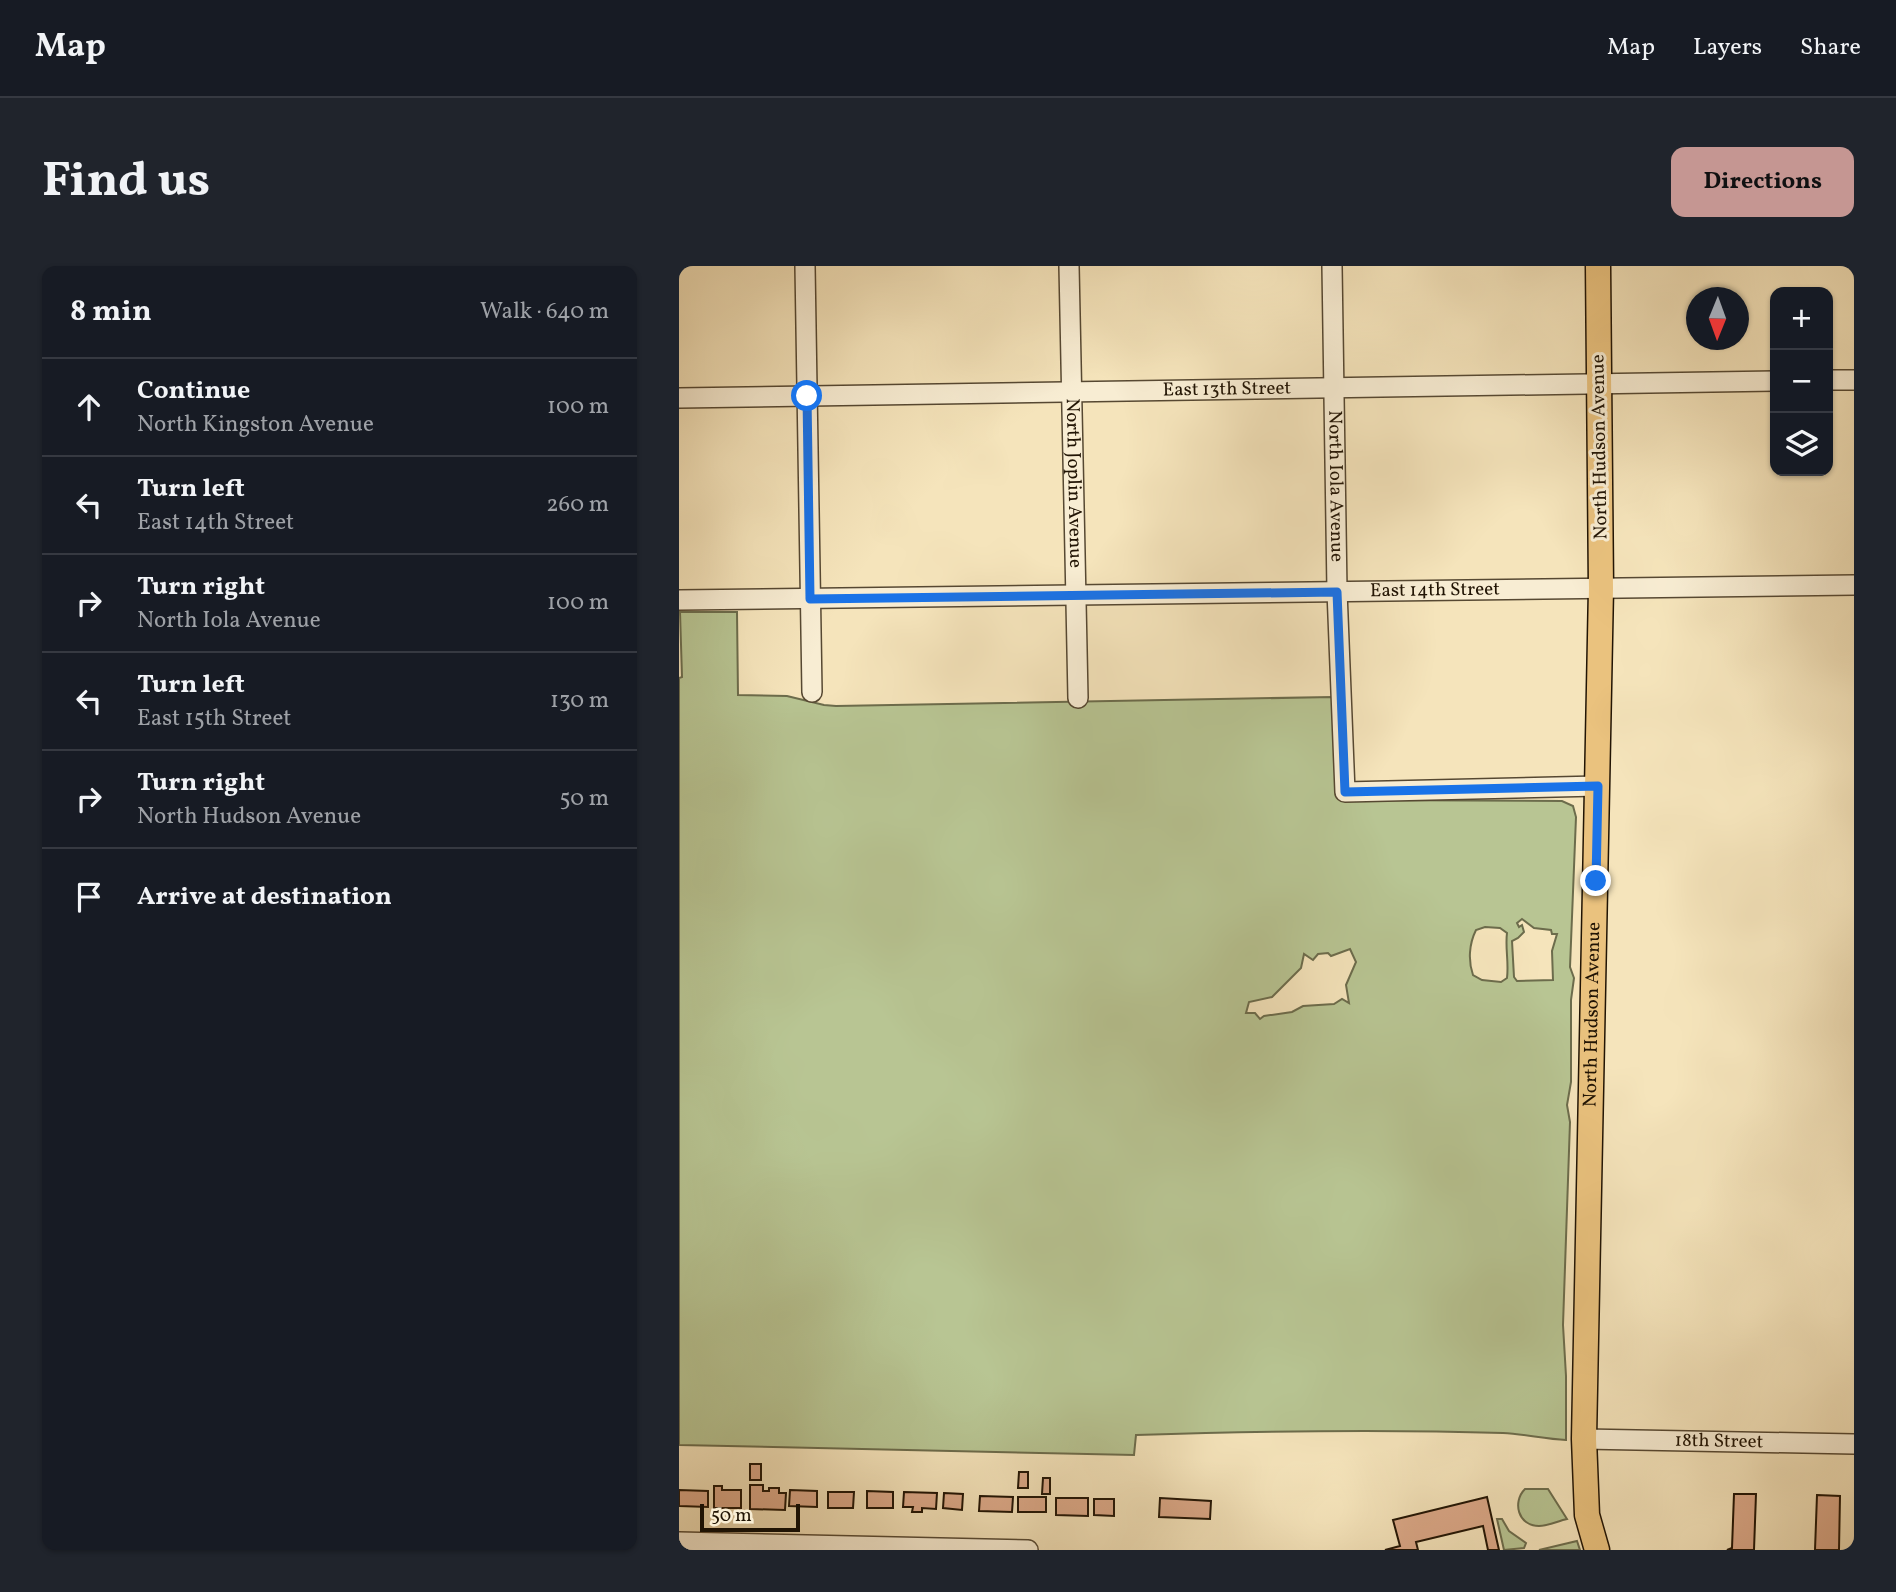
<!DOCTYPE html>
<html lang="en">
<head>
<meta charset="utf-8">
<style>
  :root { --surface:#171b24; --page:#20242c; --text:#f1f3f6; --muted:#9ea1a6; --line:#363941; --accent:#c59692 }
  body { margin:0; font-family:Vollkorn,serif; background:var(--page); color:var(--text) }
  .controls { position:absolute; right:21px; top:21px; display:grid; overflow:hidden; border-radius:14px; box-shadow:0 2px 5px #0004 }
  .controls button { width:63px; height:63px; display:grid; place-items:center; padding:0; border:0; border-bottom:2px solid var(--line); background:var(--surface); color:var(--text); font:35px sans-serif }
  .compass { position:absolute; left:1007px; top:21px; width:63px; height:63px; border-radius:50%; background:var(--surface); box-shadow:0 2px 5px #0004; rotate:181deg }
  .scale { position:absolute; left:21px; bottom:18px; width:100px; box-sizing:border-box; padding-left:7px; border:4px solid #211404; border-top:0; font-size:19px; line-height:24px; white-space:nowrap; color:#211404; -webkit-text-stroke:5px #f8edd3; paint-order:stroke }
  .stop { position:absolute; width:21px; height:21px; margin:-16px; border:5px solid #1a73e8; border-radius:50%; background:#fff }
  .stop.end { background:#1a73e8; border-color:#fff; box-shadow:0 2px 7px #0008 }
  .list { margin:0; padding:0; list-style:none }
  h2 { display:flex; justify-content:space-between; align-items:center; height:91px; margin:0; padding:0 28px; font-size:30px }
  h2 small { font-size:23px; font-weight:400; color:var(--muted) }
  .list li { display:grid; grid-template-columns:46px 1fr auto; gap:21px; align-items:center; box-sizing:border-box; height:98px; padding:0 28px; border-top:2px solid var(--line) }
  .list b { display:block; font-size:26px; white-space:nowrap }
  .list p { margin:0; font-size:23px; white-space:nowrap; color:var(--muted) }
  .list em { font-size:23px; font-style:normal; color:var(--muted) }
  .icon { flex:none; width:38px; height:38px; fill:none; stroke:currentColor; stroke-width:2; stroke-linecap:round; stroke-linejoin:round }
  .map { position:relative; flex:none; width:1175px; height:1284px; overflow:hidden; border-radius:14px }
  header { display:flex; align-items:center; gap:42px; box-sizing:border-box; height:98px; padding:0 35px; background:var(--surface); border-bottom:2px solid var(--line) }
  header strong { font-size:33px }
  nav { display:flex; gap:38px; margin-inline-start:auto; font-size:24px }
  .intro { display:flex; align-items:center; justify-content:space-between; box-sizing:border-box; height:168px; padding:0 42px }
  h1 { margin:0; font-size:49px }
  .button { padding:18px 32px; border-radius:14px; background:var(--accent); color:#111; font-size:24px; font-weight:700 }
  main { display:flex; gap:42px; padding:0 42px }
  aside { flex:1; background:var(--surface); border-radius:14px; box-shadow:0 2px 5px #0004 }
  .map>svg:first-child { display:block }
</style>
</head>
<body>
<header>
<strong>Map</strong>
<nav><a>Map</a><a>Layers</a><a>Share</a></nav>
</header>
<div class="intro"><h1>Find us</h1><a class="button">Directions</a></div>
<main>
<aside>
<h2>8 min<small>Walk · 640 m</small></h2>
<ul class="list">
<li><svg class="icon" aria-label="ahead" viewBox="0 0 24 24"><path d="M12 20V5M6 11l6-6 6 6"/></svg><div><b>Continue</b><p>North Kingston Avenue</p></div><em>100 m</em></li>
<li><svg class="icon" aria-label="left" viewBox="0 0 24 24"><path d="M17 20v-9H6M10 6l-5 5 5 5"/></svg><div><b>Turn left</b><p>East 14th Street</p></div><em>260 m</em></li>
<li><svg class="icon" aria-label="right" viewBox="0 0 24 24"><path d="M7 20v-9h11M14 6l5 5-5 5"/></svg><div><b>Turn right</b><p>North Iola Avenue</p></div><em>100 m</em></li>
<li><svg class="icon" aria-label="left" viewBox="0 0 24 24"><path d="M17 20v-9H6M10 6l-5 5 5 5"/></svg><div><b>Turn left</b><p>East 15th Street</p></div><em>130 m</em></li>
<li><svg class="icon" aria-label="right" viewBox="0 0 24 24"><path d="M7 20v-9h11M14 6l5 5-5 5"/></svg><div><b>Turn right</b><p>North Hudson Avenue</p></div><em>50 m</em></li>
<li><svg class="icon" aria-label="arrive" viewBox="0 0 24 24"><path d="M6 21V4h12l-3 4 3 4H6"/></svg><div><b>Arrive at destination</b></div></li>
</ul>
</aside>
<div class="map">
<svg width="1175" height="1284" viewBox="0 0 1175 1284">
  <rect width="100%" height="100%" fill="#f5e4bb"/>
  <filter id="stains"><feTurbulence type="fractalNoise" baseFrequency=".00286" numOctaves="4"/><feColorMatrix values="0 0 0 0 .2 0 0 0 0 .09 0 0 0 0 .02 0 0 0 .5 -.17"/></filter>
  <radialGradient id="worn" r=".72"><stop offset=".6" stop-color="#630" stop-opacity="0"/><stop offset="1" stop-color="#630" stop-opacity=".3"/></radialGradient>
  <g fill="#b8c593" stroke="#6c6c4c" stroke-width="2" fill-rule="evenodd">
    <path d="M1,346H58L59,429L108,430L145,439L157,440L653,431L673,534L883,535L894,540L897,551L891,701L895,712L892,734V816L888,839L891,856L884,1059L887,1110V1174C866,1173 845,1168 824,1167C701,1163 579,1165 457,1169L455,1189L0,1179V412L3,411ZM843,653L855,662L872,664L873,668H878L873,685L874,714L838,715L835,711L833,675L839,672L845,666L843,659L840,661L838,657ZM806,661L821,662L828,667C826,682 830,696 828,712L822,716L803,714L794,709C789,695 790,678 797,664ZM671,683L677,696L667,719L670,737L663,733L655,738L624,740L613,746L585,750L581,753L576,747H567L570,736L593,731L622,702L625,688L634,694L639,688L649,687L652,690Z"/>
    <path d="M846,1223H869L888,1253C879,1255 869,1260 860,1260C839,1260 833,1236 846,1223Z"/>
    <polygon points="818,1253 823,1253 830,1265 847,1277 845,1282 825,1284"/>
    <polygon points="898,1275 901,1284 860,1284"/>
  </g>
  <g fill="#dca989" stroke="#211404" stroke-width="2">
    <rect x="71" y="1198" width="11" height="16"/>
    <polygon points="340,1206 349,1206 349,1222 339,1222"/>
    <polygon points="364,1212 371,1212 371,1228 363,1228"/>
    <polygon points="71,1219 84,1219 84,1225 90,1225 90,1222 100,1222 100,1227 107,1227 106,1244 71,1243"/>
    <polygon points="35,1220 43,1220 43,1224 62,1224 62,1242 35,1242"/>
    <polygon points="0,1224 29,1225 29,1241 0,1240"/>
    <polygon points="111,1224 138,1225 138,1241 110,1240"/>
    <polygon points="188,1225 214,1226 214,1242 188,1242"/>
    <polygon points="149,1226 175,1226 174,1242 149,1242"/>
    <polygon points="225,1226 258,1227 257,1243 243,1242 243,1246 233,1246 234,1241 224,1241"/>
    <polygon points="265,1227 284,1228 283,1244 264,1242"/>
    <polygon points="1055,1228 1077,1228 1075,1284 1048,1284 1053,1282"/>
    <polygon points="1138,1229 1161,1230 1160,1284 1136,1284"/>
    <polygon points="301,1230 334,1231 333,1246 300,1245"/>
    <rect x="339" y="1231" width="28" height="15"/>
    <polygon points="808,1231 820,1284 809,1284 804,1260 737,1276 739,1284 706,1284 721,1280 714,1254"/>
    <polygon points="377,1232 409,1232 409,1250 377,1249"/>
    <polygon points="481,1232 532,1235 531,1253 480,1251"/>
    <polygon points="415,1233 435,1233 435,1250 415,1249"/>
  </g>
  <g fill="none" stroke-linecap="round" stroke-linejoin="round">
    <defs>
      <g id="minor">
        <polyline points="126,0 133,426"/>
        <path id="s1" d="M390,0L399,432"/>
        <path id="s2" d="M653,0L658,325L666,526L919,520"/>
        <polyline points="1149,114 1175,114"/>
        <path id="s3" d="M0,132L1096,115"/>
        <path id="s4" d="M0,334L1175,319"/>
        <path id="s5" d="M905,1173L1175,1178"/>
        <polyline points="0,1276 349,1284"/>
      </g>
      <g id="major">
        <path id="s6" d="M918,1284L908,1249L905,1173L922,322L919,0"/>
      </g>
    </defs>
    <use href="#minor" stroke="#564832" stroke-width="22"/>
    <use href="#major" stroke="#211404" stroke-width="27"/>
    <use href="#minor" stroke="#f8edd3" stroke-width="19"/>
    <use href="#major" stroke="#eac27e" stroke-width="24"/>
  </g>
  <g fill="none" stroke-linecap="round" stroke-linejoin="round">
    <polyline stroke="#1a73e8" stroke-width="9" points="128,130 131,333 658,326 666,526 919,520 917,615"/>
  </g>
  <g text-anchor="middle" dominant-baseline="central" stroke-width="6" stroke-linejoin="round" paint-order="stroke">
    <g font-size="19" fill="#211404" stroke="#f8edd3">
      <text stroke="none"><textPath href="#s3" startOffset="548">East 13th Street</textPath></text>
      <text transform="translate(921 181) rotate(-91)">North Hudson Avenue</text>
      <text stroke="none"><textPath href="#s1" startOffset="217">North Joplin Avenue</textPath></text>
      <text stroke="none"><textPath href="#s2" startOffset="220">North Iola Avenue</textPath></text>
      <text stroke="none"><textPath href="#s4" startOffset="756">East 14th Street</textPath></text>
      <text stroke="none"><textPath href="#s6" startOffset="537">North Hudson Avenue</textPath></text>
      <text stroke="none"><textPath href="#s5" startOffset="135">18th Street</textPath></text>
    </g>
  </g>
  <rect width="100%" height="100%" filter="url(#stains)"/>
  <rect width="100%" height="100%" fill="url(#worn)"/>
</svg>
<div class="controls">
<button>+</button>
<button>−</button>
<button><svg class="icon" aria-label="layers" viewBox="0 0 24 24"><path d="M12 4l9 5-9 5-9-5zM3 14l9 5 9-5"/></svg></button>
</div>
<svg class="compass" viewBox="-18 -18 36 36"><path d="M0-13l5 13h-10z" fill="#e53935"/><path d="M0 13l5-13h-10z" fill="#9ea1a6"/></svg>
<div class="scale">50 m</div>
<div class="stop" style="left:128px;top:130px"></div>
<div class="stop end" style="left:917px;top:615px"></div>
</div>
</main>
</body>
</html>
